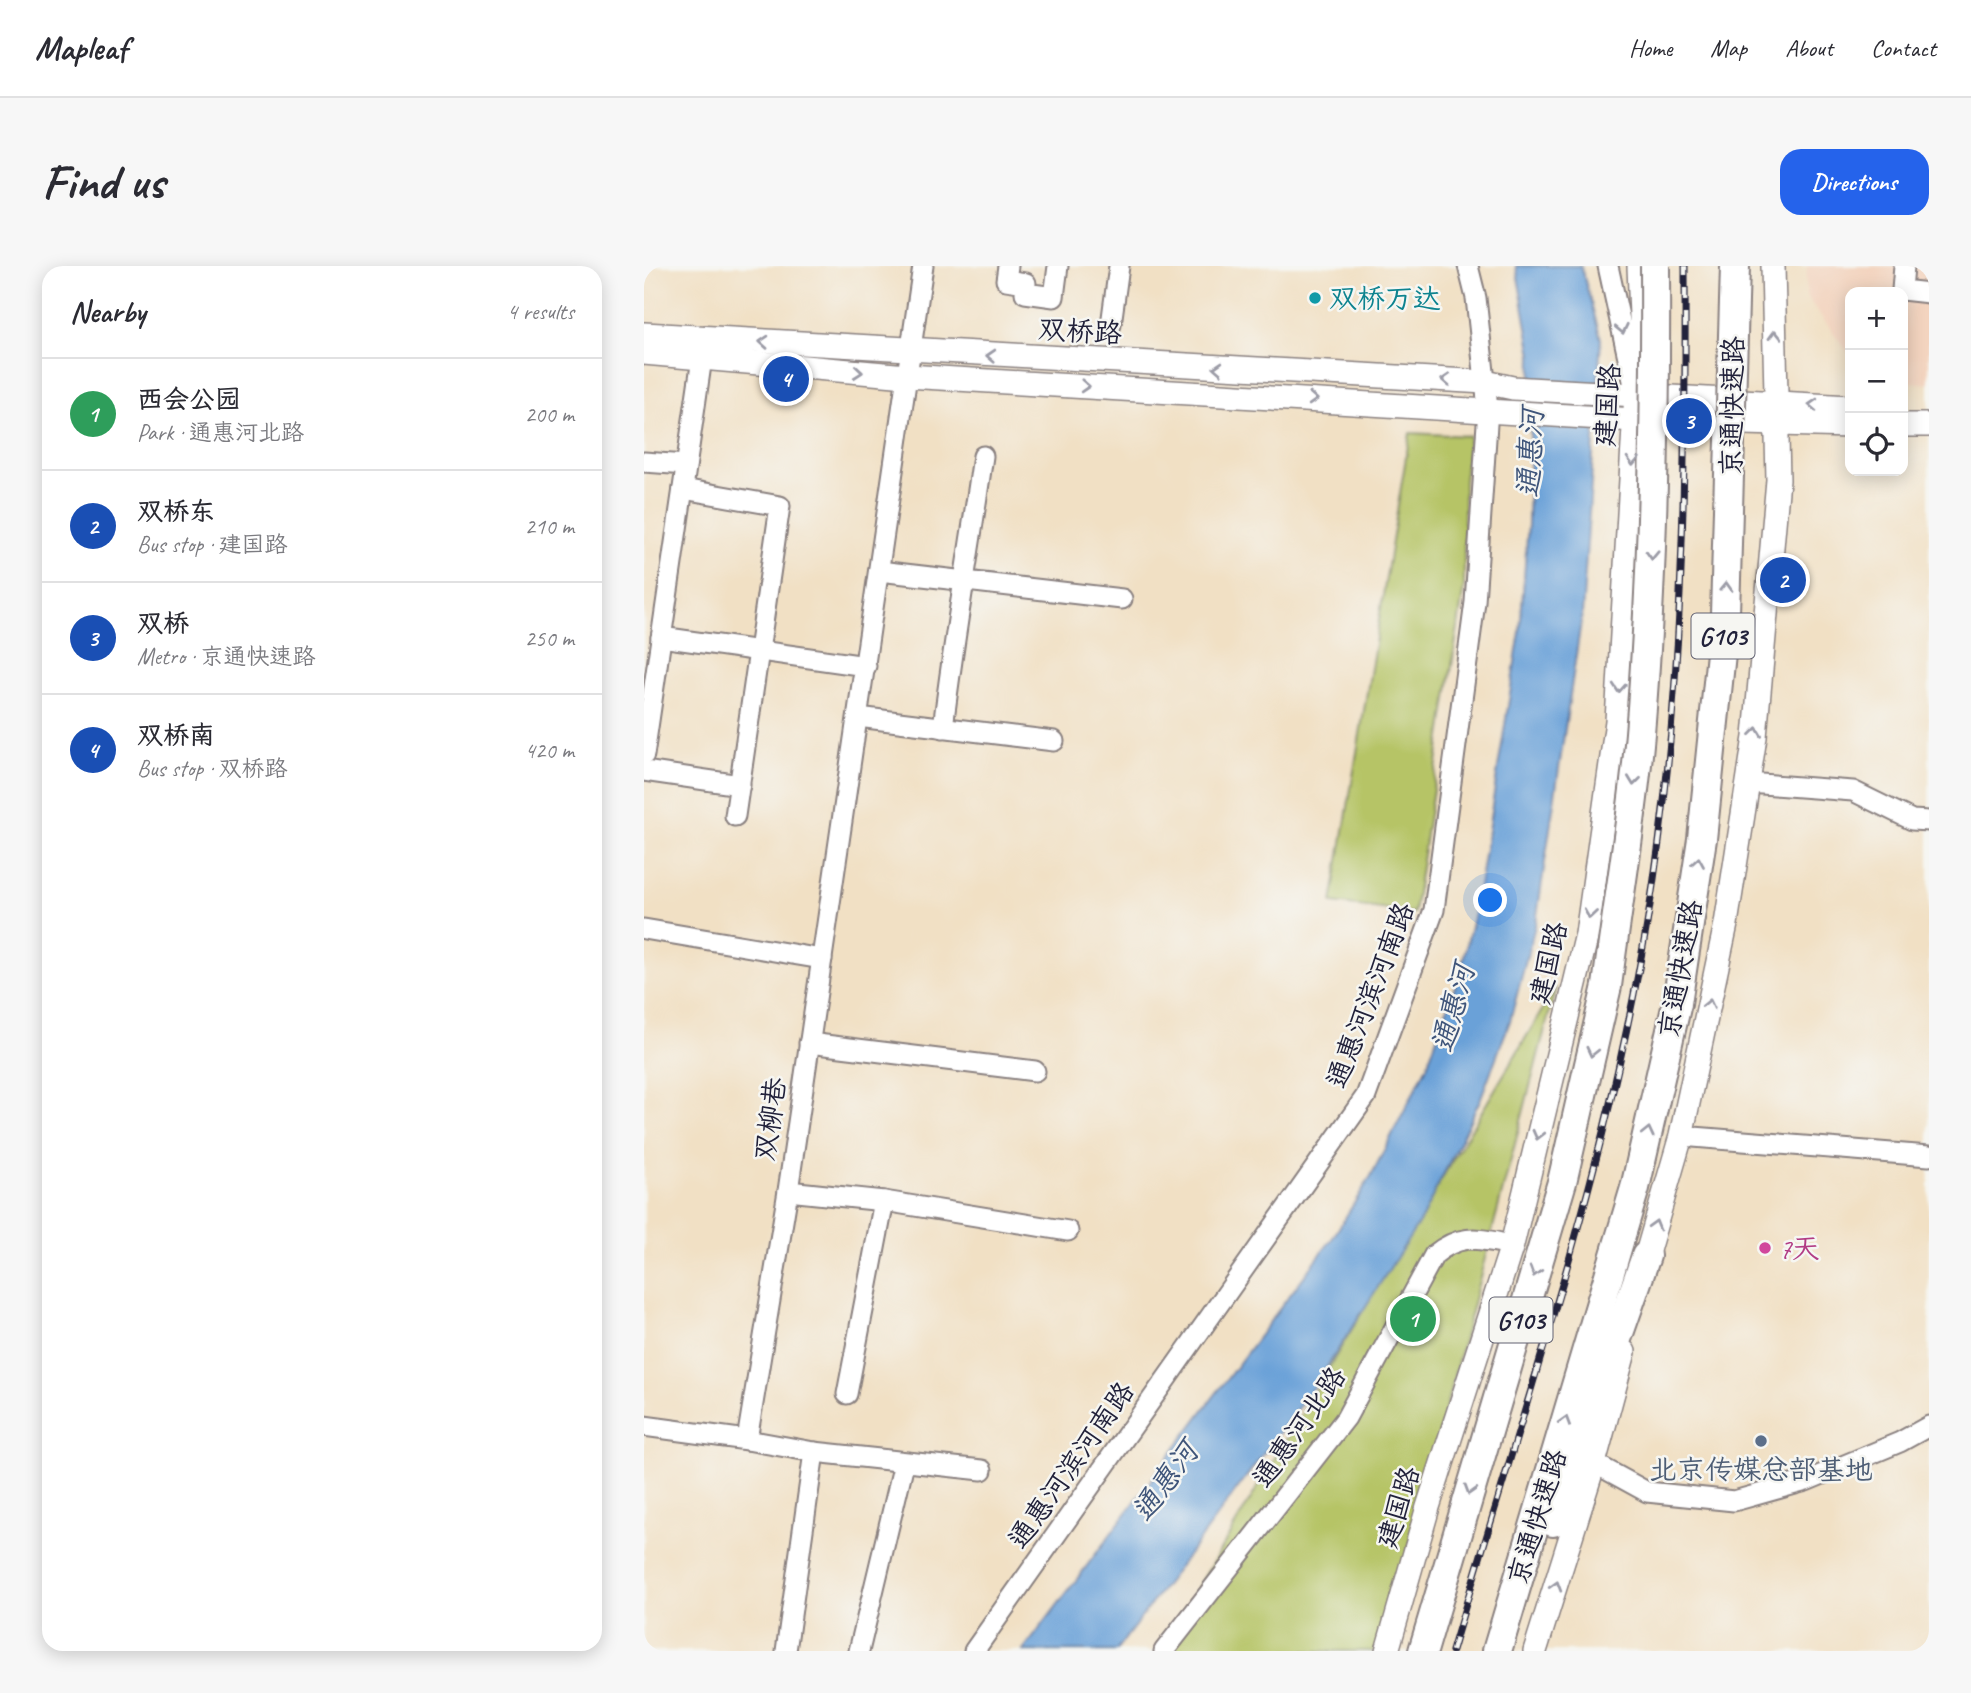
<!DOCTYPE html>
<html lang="en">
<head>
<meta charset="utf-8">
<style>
  :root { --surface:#fff; --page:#f7f7f7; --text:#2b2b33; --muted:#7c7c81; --line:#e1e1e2; --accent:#2563eb }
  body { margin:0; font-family:Caveat,"LXGW WenKai TC",sans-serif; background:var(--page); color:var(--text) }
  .controls { position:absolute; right:21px; top:21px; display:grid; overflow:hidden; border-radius:14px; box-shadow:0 4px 18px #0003 }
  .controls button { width:63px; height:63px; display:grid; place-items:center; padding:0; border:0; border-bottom:2px solid var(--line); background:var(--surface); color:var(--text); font:35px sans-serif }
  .you { position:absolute; left:847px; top:635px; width:24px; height:24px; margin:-18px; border:5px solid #fff; border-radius:50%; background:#1a73e8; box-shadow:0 0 0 10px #1a73e833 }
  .badge { display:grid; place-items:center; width:46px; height:46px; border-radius:50%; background:var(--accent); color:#fff; font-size:23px; font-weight:700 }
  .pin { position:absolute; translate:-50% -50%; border:4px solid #fff; box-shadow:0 2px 7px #0006 }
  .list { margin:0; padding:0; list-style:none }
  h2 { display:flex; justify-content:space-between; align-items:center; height:91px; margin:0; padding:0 28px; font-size:30px }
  h2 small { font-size:23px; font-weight:400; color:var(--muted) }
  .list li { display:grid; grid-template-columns:46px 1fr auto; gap:21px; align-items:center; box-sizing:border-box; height:112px; padding:0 28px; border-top:2px solid var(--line) }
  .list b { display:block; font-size:26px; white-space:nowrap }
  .list p { margin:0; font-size:23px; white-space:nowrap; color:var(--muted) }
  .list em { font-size:23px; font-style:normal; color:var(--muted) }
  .icon { flex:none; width:38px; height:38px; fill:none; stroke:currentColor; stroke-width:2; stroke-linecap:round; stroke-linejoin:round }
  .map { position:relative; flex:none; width:1285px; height:1385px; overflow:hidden; border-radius:21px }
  header { display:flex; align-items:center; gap:42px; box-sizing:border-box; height:98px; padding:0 35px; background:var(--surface); border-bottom:2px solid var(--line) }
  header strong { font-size:33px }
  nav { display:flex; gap:38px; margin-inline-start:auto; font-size:24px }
  .intro { display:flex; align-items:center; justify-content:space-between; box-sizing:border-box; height:168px; padding:0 42px }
  h1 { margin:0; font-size:49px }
  .button { padding:18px 32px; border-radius:21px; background:var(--accent); color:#fff; font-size:24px; font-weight:700 }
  main { display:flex; gap:42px; padding:0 42px }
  aside { flex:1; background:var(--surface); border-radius:21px; box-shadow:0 4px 18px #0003 }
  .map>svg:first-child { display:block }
</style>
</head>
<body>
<header>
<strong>Mapleaf</strong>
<nav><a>Home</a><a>Map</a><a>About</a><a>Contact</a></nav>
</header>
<div class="intro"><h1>Find us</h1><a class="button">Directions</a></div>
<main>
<aside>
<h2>Nearby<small>4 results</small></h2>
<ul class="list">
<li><span class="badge" style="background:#2e9e5b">1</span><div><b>西会公园</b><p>Park · 通惠河北路</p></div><em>200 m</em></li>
<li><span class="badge" style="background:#1a4fb4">2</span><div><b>双桥东</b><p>Bus stop · 建国路</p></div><em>210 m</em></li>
<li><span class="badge" style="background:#1a4fb4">3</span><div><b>双桥</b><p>Metro · 京通快速路</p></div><em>250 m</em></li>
<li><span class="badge" style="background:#1a4fb4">4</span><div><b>双桥南</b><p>Bus stop · 双桥路</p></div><em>420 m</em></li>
</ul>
</aside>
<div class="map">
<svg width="1285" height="1385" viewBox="0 0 1285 1385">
  <rect width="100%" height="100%" fill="#f6f6f2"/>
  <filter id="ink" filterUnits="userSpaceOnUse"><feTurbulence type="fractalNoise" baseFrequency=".0143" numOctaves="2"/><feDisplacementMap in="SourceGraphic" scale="14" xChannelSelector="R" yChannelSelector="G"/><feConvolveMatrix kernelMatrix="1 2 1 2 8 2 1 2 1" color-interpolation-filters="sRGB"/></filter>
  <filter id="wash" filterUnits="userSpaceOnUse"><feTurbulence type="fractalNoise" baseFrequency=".00686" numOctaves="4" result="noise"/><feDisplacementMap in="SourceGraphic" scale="28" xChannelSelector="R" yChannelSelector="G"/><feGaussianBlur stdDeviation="1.57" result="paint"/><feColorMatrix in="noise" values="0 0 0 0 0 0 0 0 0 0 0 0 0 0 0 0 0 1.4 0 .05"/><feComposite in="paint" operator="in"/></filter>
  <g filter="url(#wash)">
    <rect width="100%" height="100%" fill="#f1e0c4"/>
    <polygon fill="#f3d4bf" points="1163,0 1285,0 1285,118 1259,115 1259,26 1206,26 1206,89 1162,30"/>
    <g fill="#b6c466" stroke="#6c7350" stroke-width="2">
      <polygon points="766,167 825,170 820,215 820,321 770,647 688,637"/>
      <polygon points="912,721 738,1385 516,1385"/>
    </g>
    <polygon fill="#6ba1d8" stroke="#46628a" stroke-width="2" points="872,0 937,0 957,73 938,349 892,656 866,755 836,834 778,952 674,1115 472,1385 379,1385 688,973 727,910 783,800 817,703 832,639 876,366 884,258 888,89"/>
  </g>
  <g filter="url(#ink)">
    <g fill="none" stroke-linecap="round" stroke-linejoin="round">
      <defs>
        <g id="minor">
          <polyline points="279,0 144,925 103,1174 170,1186 338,1204"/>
          <polyline points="364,0 362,14 382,17 381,27 410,31 414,0"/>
          <polyline points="964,0 990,119"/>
          <polyline points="1260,0 1258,24 1285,27"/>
          <polyline points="467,59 475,0"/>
          <polyline points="0,196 42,199"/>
          <polyline points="39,223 136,240 91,550"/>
          <polyline points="235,305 478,333"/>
          <polyline points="17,371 222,400"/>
          <polyline points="214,451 410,475"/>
          <path d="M299,462C310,370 326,281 339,190"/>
          <polyline points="0,489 58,92"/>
          <polyline points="0,505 96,519"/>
          <polyline points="1104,517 1209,525 1268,554 1285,555"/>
          <polyline points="0,663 178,693"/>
          <polyline points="165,777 391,805"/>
          <polyline points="1037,870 1285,890"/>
          <polyline points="144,925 240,935 203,1128"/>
          <polyline points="240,935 424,965"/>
          <polyline points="0,1160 103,1174"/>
          <polyline points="950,1197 1003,1226 1090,1235 1162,1215 1256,1176 1285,1160"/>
          <polyline points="142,1385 170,1186"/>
          <polyline points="215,1385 260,1197"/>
          <polyline points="330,1385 722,830 790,644 831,336 844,143 832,32 824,0"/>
          <path d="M520,1385L702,1152L790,989C818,966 835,973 868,979"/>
        </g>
        <g id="major">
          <polyline points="0,68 841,116 869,122 1206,141"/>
          <polyline points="0,87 263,110 991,154 1206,160"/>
          <polyline points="1259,159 1285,159"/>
          <polyline points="998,1005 1037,870 1082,658 1111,471 1134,214 1129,0"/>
          <polyline points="743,1385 784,1241 868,979 943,668 973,455 992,127 998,75 995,0"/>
          <polyline points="891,1385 950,1197 980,1086"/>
        </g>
        <g id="highway">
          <polyline points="909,1256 1002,990"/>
          <polyline points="779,1385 918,916 963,720"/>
          <polyline points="853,1385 991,922 1033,737"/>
        </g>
      </defs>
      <use href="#minor" stroke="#8a8180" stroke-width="23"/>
      <use href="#major" stroke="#8a8180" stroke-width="26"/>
      <use href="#highway" stroke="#8a8180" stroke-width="32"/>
      <use href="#minor" stroke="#fff" stroke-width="19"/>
      <use href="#major" stroke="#fff" stroke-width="23"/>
      <use href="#highway" stroke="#fff" stroke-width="28"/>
      <defs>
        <path id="rail" d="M808,1385C879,1145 961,906 1003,658C1039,442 1042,219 1041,0"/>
      </defs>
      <use href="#rail" stroke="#22223b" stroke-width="7"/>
      <use href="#rail" stroke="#f6f6f2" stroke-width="4.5" stroke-dasharray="13" stroke-linecap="butt"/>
      <defs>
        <g id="highway-bridge">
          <path d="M963,720C974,636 989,551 996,467C1009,311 1012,156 1011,0"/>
          <polyline points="1033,737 1058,573 1081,348 1091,0"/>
        </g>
      </defs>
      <use href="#highway-bridge" stroke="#8a8180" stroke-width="32" stroke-linecap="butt"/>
      <use href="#highway-bridge" stroke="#fff" stroke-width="28"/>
    </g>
    <defs><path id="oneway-chevron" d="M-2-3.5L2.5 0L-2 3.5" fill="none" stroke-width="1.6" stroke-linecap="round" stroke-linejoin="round" transform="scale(1.75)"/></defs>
    <g stroke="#9c9ca7">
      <use href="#oneway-chevron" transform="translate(978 63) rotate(78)"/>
      <use href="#oneway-chevron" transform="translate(1131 69) rotate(-91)"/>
      <use href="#oneway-chevron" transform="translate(120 76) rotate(-176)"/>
      <use href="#oneway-chevron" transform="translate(347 90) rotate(-177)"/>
      <use href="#oneway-chevron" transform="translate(574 102) rotate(-177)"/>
      <use href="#oneway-chevron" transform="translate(214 106) rotate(5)"/>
      <use href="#oneway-chevron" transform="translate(802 114) rotate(-177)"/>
      <use href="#oneway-chevron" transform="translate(441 120) rotate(3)"/>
      <use href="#oneway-chevron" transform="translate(669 133) rotate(3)"/>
      <use href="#oneway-chevron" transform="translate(1169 139) rotate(-177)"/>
      <use href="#oneway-chevron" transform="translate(989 195) rotate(93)"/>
      <use href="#oneway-chevron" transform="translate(1008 289) rotate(92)"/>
      <use href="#oneway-chevron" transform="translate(1082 321) rotate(-88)"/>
      <use href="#oneway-chevron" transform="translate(975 422) rotate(94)"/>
      <use href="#oneway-chevron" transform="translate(1112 466) rotate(-83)"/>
      <use href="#oneway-chevron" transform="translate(990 515) rotate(97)"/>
      <use href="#oneway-chevron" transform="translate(1054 596) rotate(-81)"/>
      <use href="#oneway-chevron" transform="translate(946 648) rotate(98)"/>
      <use href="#oneway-chevron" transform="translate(1065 738) rotate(-78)"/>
      <use href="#oneway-chevron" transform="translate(948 786) rotate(103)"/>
      <use href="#oneway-chevron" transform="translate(1004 866) rotate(-77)"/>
      <use href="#oneway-chevron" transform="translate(894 869) rotate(104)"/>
      <use href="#oneway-chevron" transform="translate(1011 959) rotate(-74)"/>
      <use href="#oneway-chevron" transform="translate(891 1006) rotate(107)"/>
      <use href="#oneway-chevron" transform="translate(921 1155) rotate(-73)"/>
      <use href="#oneway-chevron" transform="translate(826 1224) rotate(107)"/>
      <use href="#oneway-chevron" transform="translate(912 1320) rotate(-73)"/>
    </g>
  </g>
  <circle fill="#0f9aa8" stroke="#f6f6f2" stroke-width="2.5" cx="671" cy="32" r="7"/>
  <circle fill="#d1479c" stroke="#f6f6f2" stroke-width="2.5" cx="1121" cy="982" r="7"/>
  <circle fill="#5c6f8a" stroke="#f6f6f2" stroke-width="2.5" cx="1117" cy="1175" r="7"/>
  <g text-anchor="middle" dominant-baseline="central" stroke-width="5" stroke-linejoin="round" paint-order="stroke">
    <g fill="#f6f6f2" stroke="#626272" stroke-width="2">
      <rect x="1047.5" y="347.5" width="63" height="45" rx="5"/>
      <rect x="845.5" y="1031.5" width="63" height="45" rx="5"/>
    </g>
    <g font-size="26" font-weight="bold" fill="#22223b">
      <text x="1079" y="370">G103</text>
      <text x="877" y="1054">G103</text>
    </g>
    <g font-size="28" fill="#0d838f" stroke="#f6f6f2" text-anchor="start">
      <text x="685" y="32">双桥万达</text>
    </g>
    <g font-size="28" fill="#22223b" stroke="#f6f6f2">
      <text transform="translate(436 65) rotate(3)">双桥路</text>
      <text transform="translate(963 139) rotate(-86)">建国路</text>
      <text transform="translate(1088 140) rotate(-89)">京通快速路</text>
      <text transform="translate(904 697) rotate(-77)">建国路</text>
      <text transform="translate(1036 703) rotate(-80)">京通快速路</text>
      <text transform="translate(726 729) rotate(-69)">通惠河滨河南路</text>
      <text transform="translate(126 853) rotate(-82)">双柳巷</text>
      <text transform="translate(655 1161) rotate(-55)">通惠河北路</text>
      <text transform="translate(427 1199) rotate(-55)">通惠河滨河南路</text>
      <text transform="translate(754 1241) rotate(-73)">建国路</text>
      <text transform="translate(893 1251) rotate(-73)">京通快速路</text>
    </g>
    <g font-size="28" fill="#b23c85" stroke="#f6f6f2" text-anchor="start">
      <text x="1135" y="982">7天</text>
    </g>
    <g font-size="28" fill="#4e5e75" stroke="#f6f6f2">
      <text x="1117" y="1203">北京传媒总部基地</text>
    </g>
    <g font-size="30" font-style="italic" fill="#3f557a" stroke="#f6f6f2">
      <text transform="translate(886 187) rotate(-87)">通惠河</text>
      <text transform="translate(809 742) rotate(-75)">通惠河</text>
      <text transform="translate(521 1215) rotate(-54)">通惠河</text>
    </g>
  </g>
</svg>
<div class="controls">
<button>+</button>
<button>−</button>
<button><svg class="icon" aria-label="locate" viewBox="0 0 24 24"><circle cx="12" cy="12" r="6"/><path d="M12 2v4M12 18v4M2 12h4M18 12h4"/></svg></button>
</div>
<div class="you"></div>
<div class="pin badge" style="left:769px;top:1053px;background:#2e9e5b">1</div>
<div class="pin badge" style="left:1139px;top:314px;background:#1a4fb4">2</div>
<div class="pin badge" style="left:1045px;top:155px;background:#1a4fb4">3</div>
<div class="pin badge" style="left:142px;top:113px;background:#1a4fb4">4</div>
</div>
</main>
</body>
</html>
